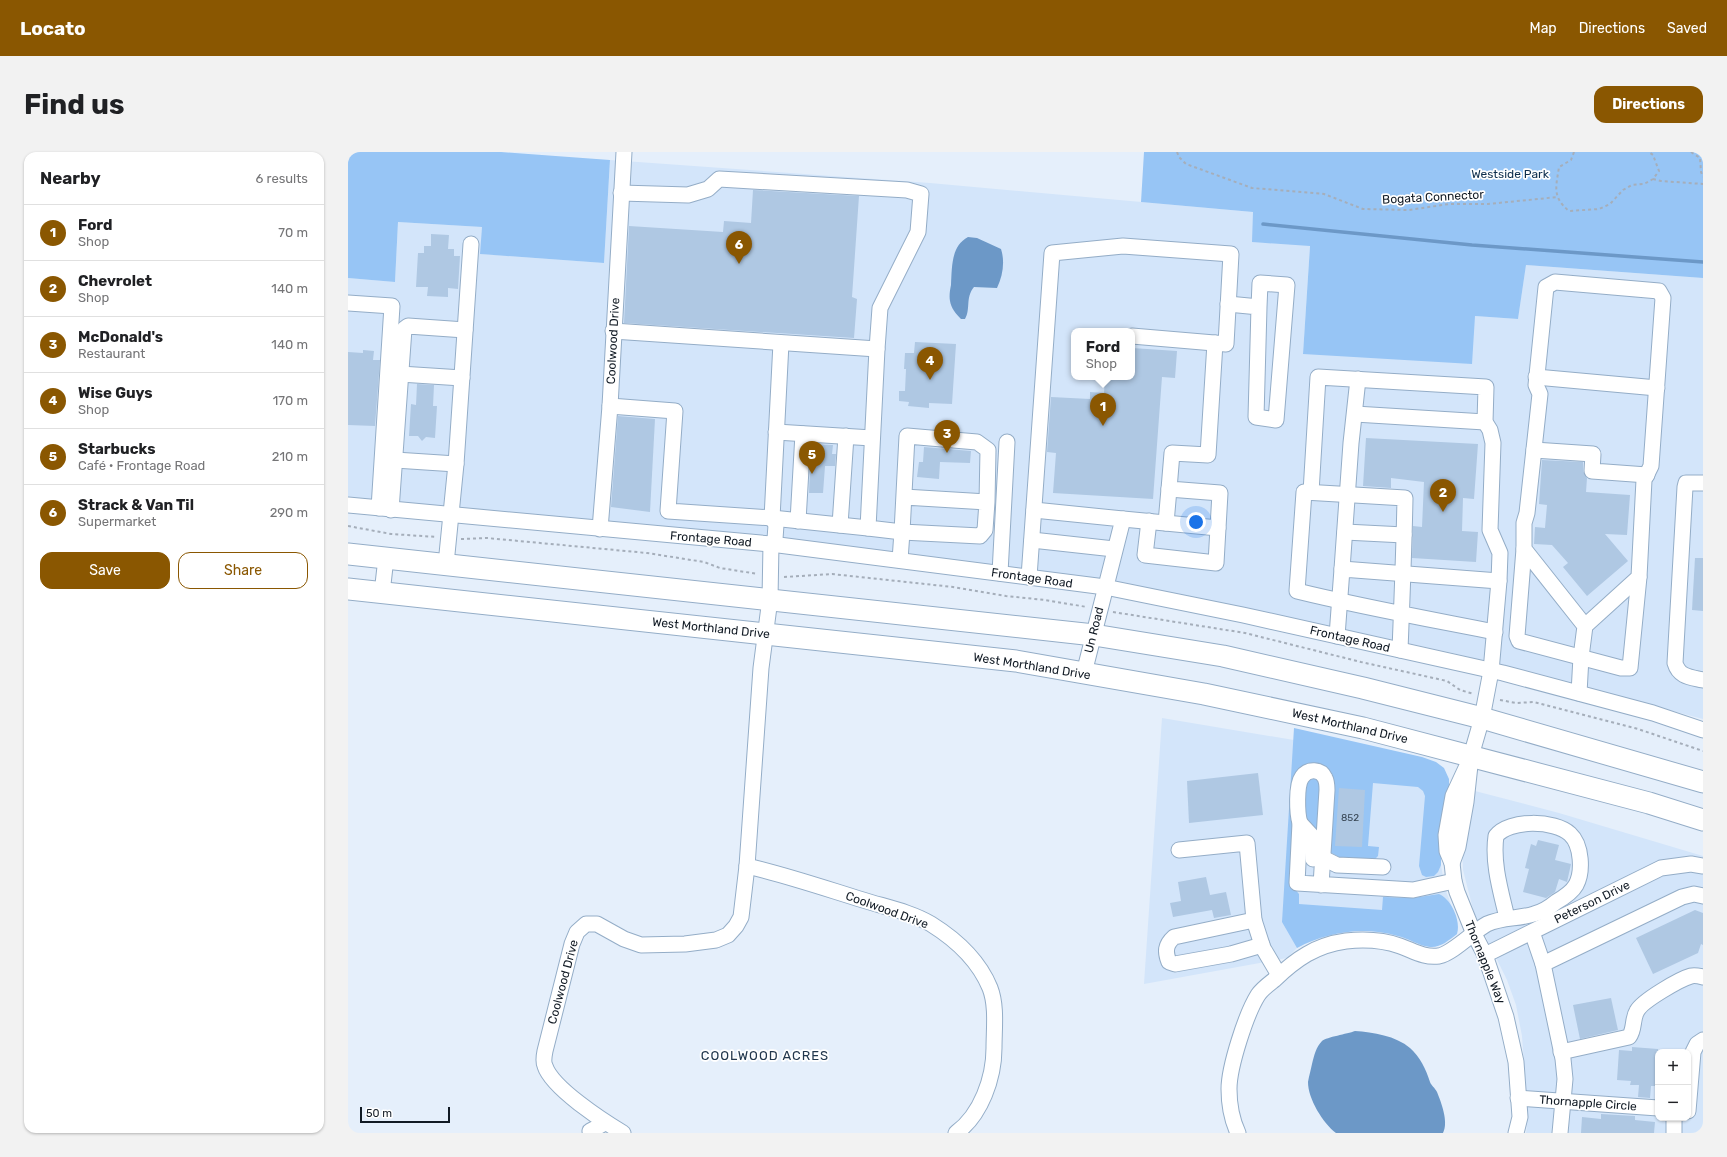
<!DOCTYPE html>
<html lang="en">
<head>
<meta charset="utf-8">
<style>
  :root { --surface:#fff; --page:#f2f2f2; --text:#202124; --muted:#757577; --line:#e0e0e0; --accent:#8a5701 }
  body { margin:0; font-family:Rubik,sans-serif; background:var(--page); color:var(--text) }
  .controls { position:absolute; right:12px; bottom:12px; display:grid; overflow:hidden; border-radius:8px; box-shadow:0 1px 3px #0004 }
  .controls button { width:36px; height:36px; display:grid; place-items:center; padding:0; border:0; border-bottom:1px solid var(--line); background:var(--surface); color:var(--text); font:20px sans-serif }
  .scale { position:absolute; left:12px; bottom:10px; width:90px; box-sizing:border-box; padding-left:4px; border:2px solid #111a24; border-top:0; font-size:11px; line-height:14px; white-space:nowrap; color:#111a24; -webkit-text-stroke:3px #fff; paint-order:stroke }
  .you { position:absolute; left:848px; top:370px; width:14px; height:14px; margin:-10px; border:3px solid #fff; border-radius:50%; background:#1a73e8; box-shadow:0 0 0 6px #1a73e833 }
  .badge { display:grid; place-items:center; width:26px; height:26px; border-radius:50%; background:var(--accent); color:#fff; font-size:13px; font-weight:700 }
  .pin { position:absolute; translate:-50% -33px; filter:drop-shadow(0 1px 2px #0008) }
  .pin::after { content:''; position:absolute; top:21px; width:14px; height:12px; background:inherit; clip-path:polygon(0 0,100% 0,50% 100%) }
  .popup { position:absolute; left:723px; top:176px; width:64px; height:52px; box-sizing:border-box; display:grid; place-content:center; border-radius:8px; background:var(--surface); filter:drop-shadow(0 1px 3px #0005); font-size:13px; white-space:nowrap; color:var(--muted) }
  .popup b { font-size:15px; color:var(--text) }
  .popup::after { content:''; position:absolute; left:50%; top:100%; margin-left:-8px; border:8px solid transparent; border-top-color:var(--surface) }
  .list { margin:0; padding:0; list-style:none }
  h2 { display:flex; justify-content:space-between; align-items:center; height:52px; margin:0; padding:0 16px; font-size:17px }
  h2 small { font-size:13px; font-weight:400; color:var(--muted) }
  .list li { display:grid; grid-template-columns:26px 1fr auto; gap:12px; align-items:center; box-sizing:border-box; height:56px; padding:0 16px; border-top:1px solid var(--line) }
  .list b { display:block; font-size:15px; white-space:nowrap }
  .list p { margin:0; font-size:13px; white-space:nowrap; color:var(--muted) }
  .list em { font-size:13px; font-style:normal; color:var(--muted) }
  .actions { display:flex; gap:8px; padding:12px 16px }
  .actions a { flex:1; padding:9px 0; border:1px solid var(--accent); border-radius:12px; text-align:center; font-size:14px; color:var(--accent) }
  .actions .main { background:var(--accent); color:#fff }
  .map { position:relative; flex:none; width:1355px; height:981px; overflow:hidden; border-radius:12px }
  header { display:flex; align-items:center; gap:24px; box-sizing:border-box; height:56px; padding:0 20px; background:var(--accent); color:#fff }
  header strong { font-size:19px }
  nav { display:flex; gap:22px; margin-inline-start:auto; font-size:14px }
  .intro { display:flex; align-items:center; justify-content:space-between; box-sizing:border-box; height:96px; padding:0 24px }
  h1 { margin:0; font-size:28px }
  .button { padding:10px 18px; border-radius:12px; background:var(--accent); color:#fff; font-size:14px; font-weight:700 }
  main { display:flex; gap:24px; padding:0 24px }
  aside { flex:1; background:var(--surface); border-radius:12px; box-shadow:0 1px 3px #0004 }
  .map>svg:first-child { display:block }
</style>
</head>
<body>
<header>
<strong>Locato</strong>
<nav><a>Map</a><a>Directions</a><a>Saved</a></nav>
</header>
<div class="intro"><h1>Find us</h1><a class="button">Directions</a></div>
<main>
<aside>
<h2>Nearby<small>6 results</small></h2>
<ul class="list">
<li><span class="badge">1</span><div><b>Ford</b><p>Shop</p></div><em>70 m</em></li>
<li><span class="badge">2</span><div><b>Chevrolet</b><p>Shop</p></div><em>140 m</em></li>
<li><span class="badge">3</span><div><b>McDonald's</b><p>Restaurant</p></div><em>140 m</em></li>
<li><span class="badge">4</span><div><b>Wise Guys</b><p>Shop</p></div><em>170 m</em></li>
<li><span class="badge">5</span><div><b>Starbucks</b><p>Café · Frontage Road</p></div><em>210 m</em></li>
<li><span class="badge">6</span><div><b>Strack &amp; Van Til</b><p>Supermarket</p></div><em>290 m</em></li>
</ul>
<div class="actions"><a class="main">Save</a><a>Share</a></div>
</aside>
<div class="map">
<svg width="1355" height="981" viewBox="0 0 1355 981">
  <rect width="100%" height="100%" fill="#e5effb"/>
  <g fill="#d3e5fa" fill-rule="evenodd">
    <path d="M262,8L582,31L905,60V90L962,93L955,202L1127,164L1170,167L1178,113L1355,126V567L1109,502L876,451L730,425L154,361L0,346V126L47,130L50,70L134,75L133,102L256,111ZM726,179H784V225H726Z"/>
    <polygon points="814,566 1077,610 1093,698 1093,713 1097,736 1110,772 1109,782 1096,792 1082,795 1039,781 1015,779 1002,779 960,790 949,796 939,806 796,832"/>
    <path d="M1127,639L1211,661L1355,704V981H1178L1180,965L1174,884L1168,853L1159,828L1126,761L1115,718L1114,694L1122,653ZM1310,900H1340V966H1310Z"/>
  </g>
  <g fill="#97c5f5">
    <polygon points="0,0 153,0 262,8 256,111 132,102 134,75 50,70 47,130 0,126"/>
    <polygon points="796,0 1355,0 1355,126 1178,113 1170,167 1127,164 1124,212 955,202 962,94 904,90 905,60 793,50"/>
    <path d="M946,576L1074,605L1088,610L1096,616L1101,627V637L1093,698V713L1090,720L1086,724L1078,725L1074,723L1071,714L1077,644L1075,639L1070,635L1025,631L1020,694L1031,695L1030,704L1027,707L991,705L982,700L984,633L956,615L946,736L951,742V752L1034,758L1035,745L1065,746L1091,742C1104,748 1113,769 1109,782C1101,788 1092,796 1082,795C1071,794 1060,786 1050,784C1015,774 980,780 949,796L934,770Z"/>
    <path d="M962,624L973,627L969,708C961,683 946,648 962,624Z"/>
  </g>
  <g fill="#6c98c7">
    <path d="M620,85L629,86L653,97C657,109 655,124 649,136L626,135C617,146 623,157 617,167H613C608,162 603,156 602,149C601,144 602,138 603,133C604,115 603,94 620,85Z"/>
    <path d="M1007,879C1025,880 1048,884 1062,896C1072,905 1078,917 1082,930C1083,933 1087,936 1089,940C1093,950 1101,970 1095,981H988C975,971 960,947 960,930C961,924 963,917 964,912C966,904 968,895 974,889C979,885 999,882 1007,879Z"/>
  </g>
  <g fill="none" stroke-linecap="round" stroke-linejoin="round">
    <polyline stroke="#6c98c7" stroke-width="3.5" points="915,72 1124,93 1355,110"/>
  </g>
  <g fill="#afc8e3">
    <polygon points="405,38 511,44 504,145 509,147 506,186 276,171 281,74 375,80 376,69 403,71"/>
    <polygon points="83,82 101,83 100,97 106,97 106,104 112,104 110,137 100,136 100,145 79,144 80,135 68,135 70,101 76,101 76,94 83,94"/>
    <polygon points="567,190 608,192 604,252 581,251 581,256 560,254 561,250 551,249 551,239 557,239 558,217 556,217 557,201 566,201"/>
    <polygon points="784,196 829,199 827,226 814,225 805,347 705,341 708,301 699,300 703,245 742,247 742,240 756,241 757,225 784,225"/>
    <polygon points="15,198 26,199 25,208 32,208 27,274 0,273 0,200 15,201"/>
    <polygon points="69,232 86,233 85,254 89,254 87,286 78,285 74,289 70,284 61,284 63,252 68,253"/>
    <polygon points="270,264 307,267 302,360 263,355"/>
    <polygon points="1018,286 1130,292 1126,347 1115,346 1114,379 1130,380 1128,410 1064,406 1065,374 1074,375 1076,330 1043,326 1043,336 1015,334"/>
    <polygon points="463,292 485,293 484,302 488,302 487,314 477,314 475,341 461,341"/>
    <polygon points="576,295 623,299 622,311 592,310 591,327 569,325 571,310 575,310"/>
    <polygon points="1194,308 1235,310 1235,319 1239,326 1238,340 1282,343 1279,383 1257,382 1280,409 1239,444 1215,415 1220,411 1204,393 1186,392 1187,375 1197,376 1199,353 1191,352"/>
    <polygon points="1347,406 1355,406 1355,459 1344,458"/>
    <polygon points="910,621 915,663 841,671 839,629"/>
    <polygon points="991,636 1017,638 1014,695 987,694"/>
    <polygon points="1190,688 1211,693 1207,708 1223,712 1219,730 1211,727 1207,740 1198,746 1175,740 1181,717 1177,716 1183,692 1188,694"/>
    <polygon points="858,725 862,743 878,740 883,763 866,766 864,758 825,765 822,751 833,749 830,730"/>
    <polygon points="1347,758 1355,761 1355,793 1353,792 1350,801 1305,822 1288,786"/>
    <polygon points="1263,846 1270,878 1232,887 1225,853"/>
    <polygon points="1284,895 1310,897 1310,934 1303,934 1302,946 1290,945 1291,933 1282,933 1283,929 1269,928 1271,898 1284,899"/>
    <polygon points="1253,962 1287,964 1287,968 1307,970 1306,981 1233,981 1234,965 1253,967"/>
  </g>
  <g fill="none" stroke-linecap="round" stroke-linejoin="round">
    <defs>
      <g id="minor">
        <polyline points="0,151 44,154 31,356"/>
        <polyline points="880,152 911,155 912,131 939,133 928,268 908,265 911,155"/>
        <polyline points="265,179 529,197 532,156 570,80 573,42 559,38 371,27 360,37 340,43 273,41"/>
        <polyline points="529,197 520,376 554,380 552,408"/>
        <polyline points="52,222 114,226"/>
        <polyline points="1188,225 1309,236"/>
        <polyline points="262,254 327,259 320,359 424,366 520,376"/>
        <polyline points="1007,262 1137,270"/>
        <polyline points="428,280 524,286"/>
        <polyline points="1186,298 1245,302 1244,319 1299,323"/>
        <polyline points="47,308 108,312"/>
        <path d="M1355,331H1338L1337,335L1327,511C1331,525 1342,525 1355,528"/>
        <polyline points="963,340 970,225 1138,235 1137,270 1142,278 1145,291 1142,378 1152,401 1151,429"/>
        <polyline points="556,345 639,350 637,378 632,384 554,380 559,284 629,290 640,298 639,350"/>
        <polyline points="0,353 423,392 757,435 895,463 1155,521 1305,561 1355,578"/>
        <polyline points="43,358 56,177 60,174 117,178"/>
        <polyline points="686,358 775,367 736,521"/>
        <polyline points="775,367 870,376"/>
        <polyline points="450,369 455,282"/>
        <polyline points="801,369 797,403 868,411 872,341 821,337 824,301 860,303 867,191"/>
        <polyline points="818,371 821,337"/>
        <polyline points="492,373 498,284"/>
        <polyline points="252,377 262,254 276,0"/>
        <polyline points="997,380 1056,383"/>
        <polyline points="684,388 766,397"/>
        <polyline points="423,392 427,387 428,373 424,366 433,191"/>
        <polyline points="1176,397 1169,484 1171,489 1273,516 1282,516 1291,425"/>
        <polyline points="98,412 108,312 123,92"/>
        <polyline points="994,417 1003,291 1010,227"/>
        <polyline points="652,421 659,290"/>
        <polyline points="681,425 704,101 775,94 883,102 878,192 784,184"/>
        <polyline points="34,441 38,406"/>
        <polyline points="989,484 994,417 1151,429 1143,519 1134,566 1123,604 1118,650 1110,695 1104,711"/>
        <path d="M1052,498C1054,448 1056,397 1057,346L956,340L949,439C1014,455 1081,467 1147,480"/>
        <polyline points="1231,541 1233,505 1237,474 1291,425 1296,328 1303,314 1315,146 1311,139 1207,130 1198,135 1188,233 1192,242 1179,361 1176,371 1176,397 1237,474"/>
        <polyline points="1118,616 1105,644 1098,683 1099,699 1104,711 1106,729 1109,740 1126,782 1137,803 1158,865 1168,910 1172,965 1168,981"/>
        <polyline points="952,671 965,685 965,707"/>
        <polyline points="831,698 899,691 906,768 915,796 931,823"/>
        <polyline points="975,706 989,713 1035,715"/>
        <path d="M399,714C438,723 476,736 515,748C537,755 563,760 583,772C607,787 631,809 642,836C649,854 646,877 646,896C646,926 633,963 608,981"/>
        <path d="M973,733L979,638C979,634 979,630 977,626C973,617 960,616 954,625C948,633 949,662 952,671L949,731L1065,738L1106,729"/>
        <path d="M906,768L826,785C817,793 817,800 821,810L827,812L883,802L914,793"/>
        <polyline points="1184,780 1195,812"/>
        <polyline points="1137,803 1313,716 1343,712 1355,714"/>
        <path d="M1213,900L1281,885C1287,877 1284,867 1289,859C1294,849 1332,827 1343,824C1347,823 1351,824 1355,825"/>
        <polyline points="1170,946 1310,956"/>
        <polyline points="1340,959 1345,900 1349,892 1355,888"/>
        <polyline points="243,981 242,979 257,971"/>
        <path d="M275,981C255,969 204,936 197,914C195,910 196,904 197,899L224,792L229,780L238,772H249L276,787L293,793L337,792L368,788L380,783L388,774L393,765L399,714L413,516L422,447L423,392"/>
        <path d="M890,981C884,968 881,951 881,937C881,915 898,862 910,843C914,837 921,832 926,828C948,807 968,793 998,789C1016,787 1035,788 1052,794C1066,799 1076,806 1091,804C1105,801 1126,779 1139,772C1154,765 1171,767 1186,762C1194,760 1202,755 1208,750C1215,746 1224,740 1228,733C1235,720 1234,693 1222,682C1207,668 1161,667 1148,684C1144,711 1153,740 1159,766"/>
        <polyline points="1212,981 1217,927 1215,907 1195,812 1334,745 1346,742 1355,744"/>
        <polyline points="1326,981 1326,966"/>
      </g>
      <g id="highway">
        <polyline points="0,402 746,483 875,504 1015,536 1134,566 1355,630"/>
        <polyline points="0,437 668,509 856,542 1015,576 1301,651 1355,668"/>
      </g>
    </defs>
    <use href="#minor" stroke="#94adc7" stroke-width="17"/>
    <use href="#highway" stroke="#94adc7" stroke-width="23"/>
    <g stroke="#a5aeba" stroke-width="2" stroke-dasharray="3 3" stroke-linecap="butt">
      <polyline points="829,0 831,5 838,12 904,36 976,42 1015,57 1061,58 1101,52 1140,52 1210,45"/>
      <path d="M1226,0L1223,8L1211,15C1208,35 1204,45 1221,59L1251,57L1262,52L1275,38L1284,33L1296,32L1305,27L1311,19L1305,3L1301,0"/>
      <polyline points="1343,0 1352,6 1353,20 1355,25"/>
      <polyline points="1305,27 1313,29 1355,32"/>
      <polyline points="0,374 43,382 89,385"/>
      <polyline points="113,387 139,386 299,401 356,410 372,416 410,422"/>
      <polyline points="436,425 484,422 605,435 658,444 697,448 739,455"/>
      <polyline points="765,460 897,481 1013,510 1099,529 1112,538 1126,542"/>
      <polyline points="1152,548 1168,551 1186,550 1290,577 1355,599"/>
    </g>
    <use href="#minor" stroke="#fff" stroke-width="15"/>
    <use href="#highway" stroke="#fff" stroke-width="21"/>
  </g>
  <g text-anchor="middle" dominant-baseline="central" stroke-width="3.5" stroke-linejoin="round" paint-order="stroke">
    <g font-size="10" fill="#384654">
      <text x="1002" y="666">852</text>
    </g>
    <g font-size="12" fill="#0d2e4d" stroke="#fff">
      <text x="1162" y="22">Westside Park</text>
    </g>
    <g font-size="12" fill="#111a24" stroke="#fff">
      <text transform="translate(1085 45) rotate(-3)">Bogata Connector</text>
      <text transform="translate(265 189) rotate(-87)">Coolwood Drive</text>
      <text transform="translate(363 387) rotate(5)">Frontage Road</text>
      <text transform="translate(684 426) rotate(8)">Frontage Road</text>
      <text transform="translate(363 476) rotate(6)">West Morthland Drive</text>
      <text transform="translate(746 478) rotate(-76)">Un Road</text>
      <text transform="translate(1002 487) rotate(13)">Frontage Road</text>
      <text transform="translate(684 514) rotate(9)">West Morthland Drive</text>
      <text transform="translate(1002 574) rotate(13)">West Morthland Drive</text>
      <text transform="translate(1244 750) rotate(-26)">Peterson Drive</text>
      <text transform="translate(539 758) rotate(20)">Coolwood Drive</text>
      <text transform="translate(1137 810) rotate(68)">Thornapple Way</text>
      <text transform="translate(215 830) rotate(-75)">Coolwood Drive</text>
      <text transform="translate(1240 951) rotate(4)">Thornapple Circle</text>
    </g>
    <g font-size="13" letter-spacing="1" fill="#22374d" stroke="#fff">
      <text x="417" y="903">COOLWOOD ACRES</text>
    </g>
  </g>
</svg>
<div class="controls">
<button>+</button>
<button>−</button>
</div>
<div class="scale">50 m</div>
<div class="you"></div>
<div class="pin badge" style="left:755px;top:274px">1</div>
<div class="popup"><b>Ford</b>Shop</div>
<div class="pin badge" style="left:1095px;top:360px">2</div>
<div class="pin badge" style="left:599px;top:301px">3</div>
<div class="pin badge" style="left:582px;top:228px">4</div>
<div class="pin badge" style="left:464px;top:322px">5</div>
<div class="pin badge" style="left:391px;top:112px">6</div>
</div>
</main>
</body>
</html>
